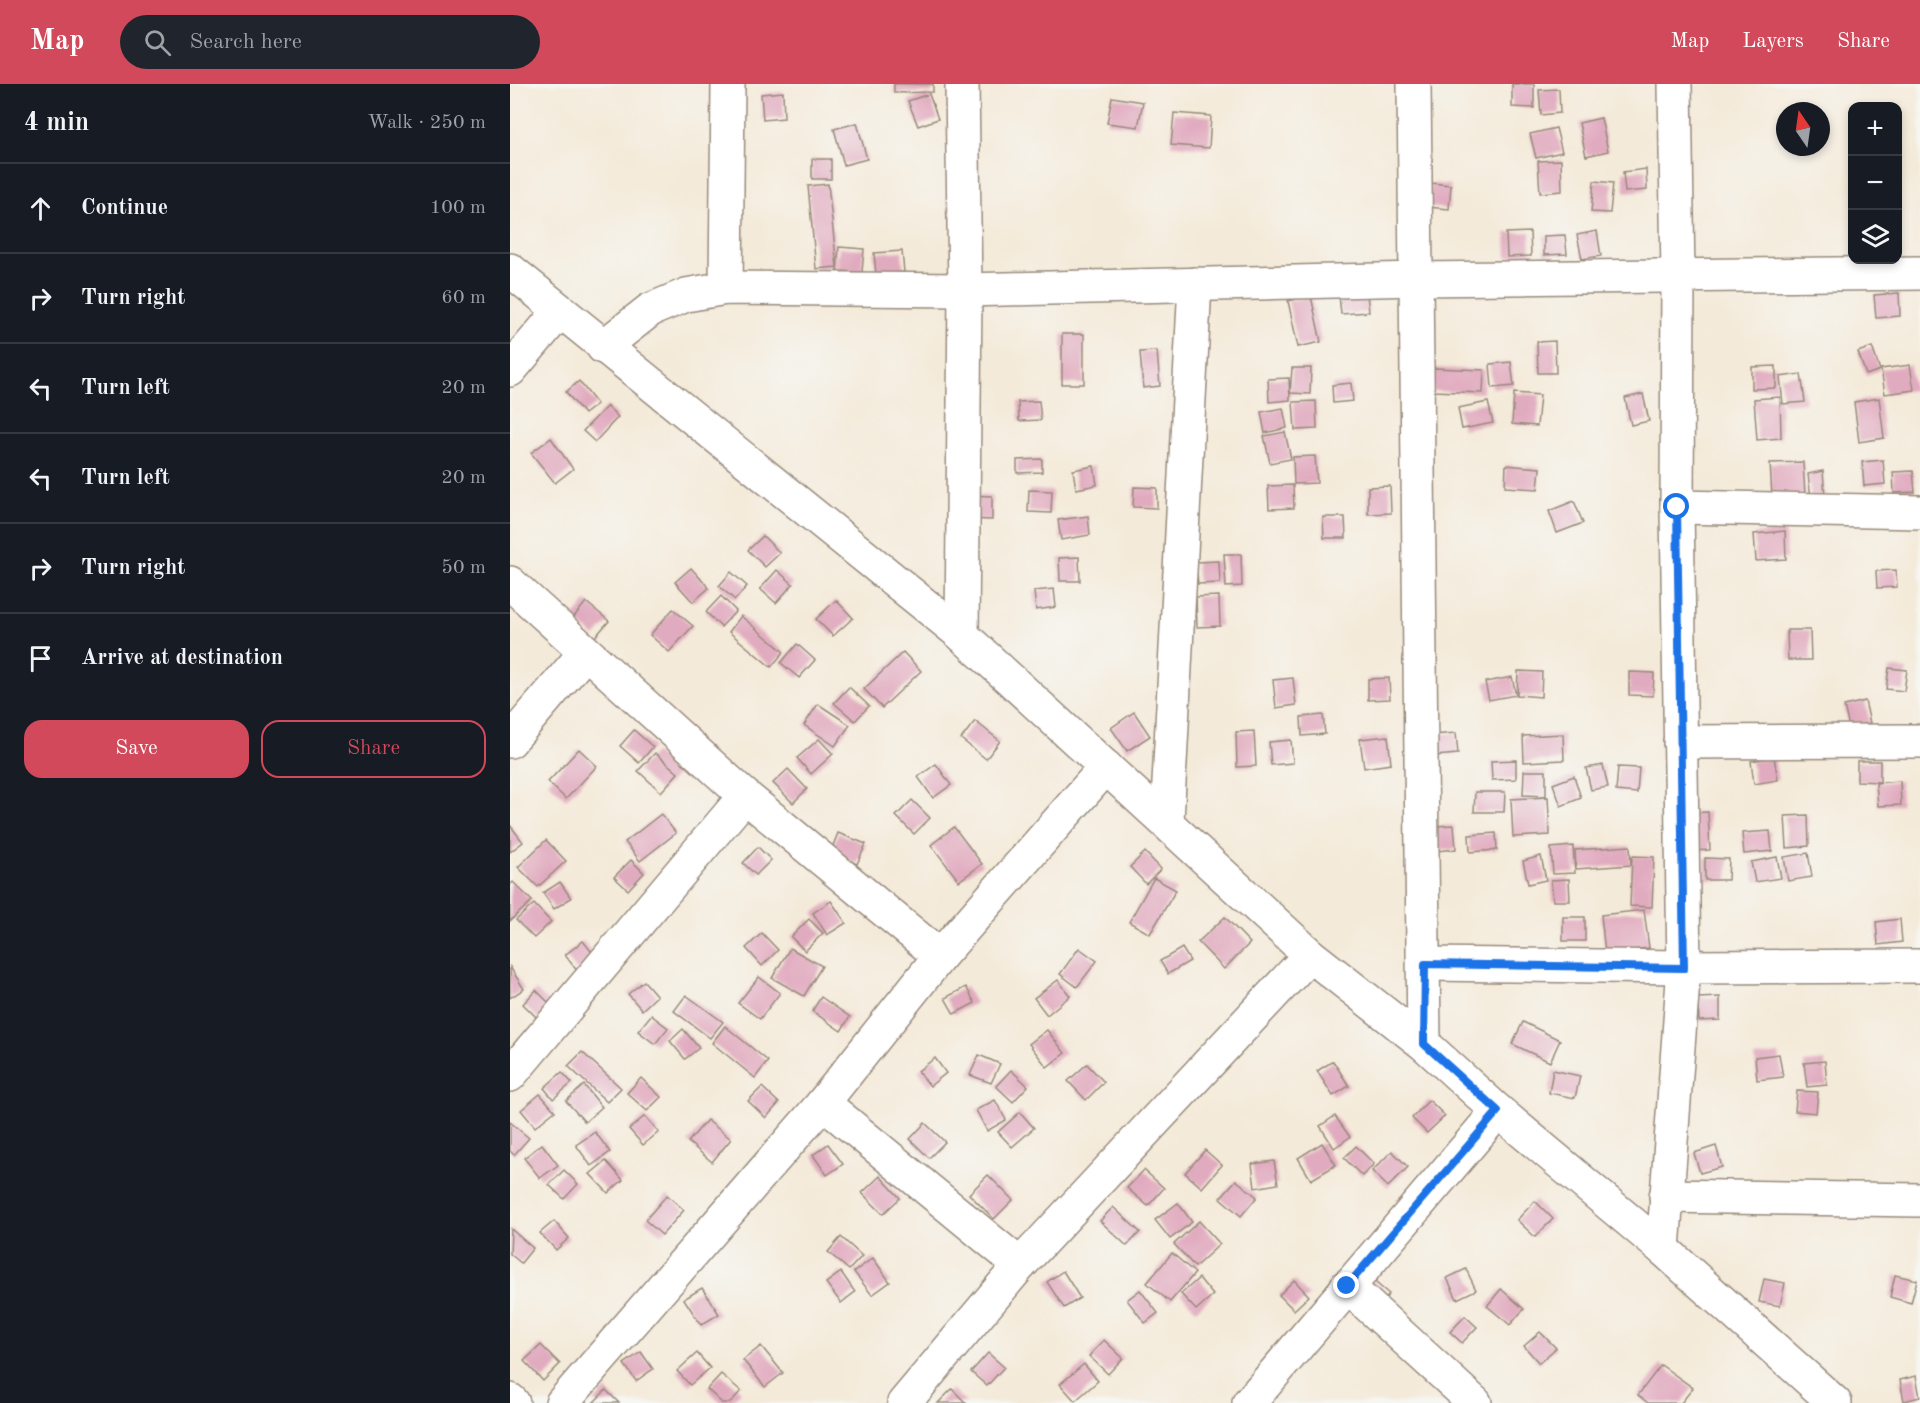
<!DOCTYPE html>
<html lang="en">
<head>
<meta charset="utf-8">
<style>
  :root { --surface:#171b24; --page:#20242c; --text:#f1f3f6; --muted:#9ea1a6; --line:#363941; --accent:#d1495b }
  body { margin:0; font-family:"Old Standard TT",serif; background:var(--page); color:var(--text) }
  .controls { position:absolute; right:18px; top:18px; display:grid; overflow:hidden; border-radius:12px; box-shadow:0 3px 9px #0003 }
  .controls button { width:54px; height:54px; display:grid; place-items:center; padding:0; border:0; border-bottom:2px solid var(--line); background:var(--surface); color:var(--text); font:30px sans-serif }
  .compass { position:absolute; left:1266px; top:18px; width:54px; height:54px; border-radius:50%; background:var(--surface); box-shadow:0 3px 9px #0003; rotate:347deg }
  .stop { position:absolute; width:18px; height:18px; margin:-14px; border:4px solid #1a73e8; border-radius:50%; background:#fff }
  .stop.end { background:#1a73e8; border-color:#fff; box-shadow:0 2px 6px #0008 }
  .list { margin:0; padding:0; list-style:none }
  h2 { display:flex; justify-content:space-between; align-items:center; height:78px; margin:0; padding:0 24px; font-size:26px }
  h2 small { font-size:20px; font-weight:400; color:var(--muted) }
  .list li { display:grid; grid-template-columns:39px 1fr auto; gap:18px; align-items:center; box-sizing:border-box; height:90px; padding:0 24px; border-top:2px solid var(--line) }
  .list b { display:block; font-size:22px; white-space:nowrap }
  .list em { font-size:20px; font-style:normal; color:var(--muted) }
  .actions { display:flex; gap:12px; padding:18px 24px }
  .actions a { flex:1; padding:14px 0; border:2px solid var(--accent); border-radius:18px; text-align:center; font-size:21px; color:var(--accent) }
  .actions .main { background:var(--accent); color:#fff }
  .icon { flex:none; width:33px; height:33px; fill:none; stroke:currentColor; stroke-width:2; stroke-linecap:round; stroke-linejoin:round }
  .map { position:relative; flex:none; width:1410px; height:1319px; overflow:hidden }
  header { display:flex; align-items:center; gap:36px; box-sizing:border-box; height:84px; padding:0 30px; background:var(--accent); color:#fff }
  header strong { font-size:28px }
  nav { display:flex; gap:33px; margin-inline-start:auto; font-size:21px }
  .search { width:420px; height:54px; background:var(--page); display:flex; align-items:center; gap:15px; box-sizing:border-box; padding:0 21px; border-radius:33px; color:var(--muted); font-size:22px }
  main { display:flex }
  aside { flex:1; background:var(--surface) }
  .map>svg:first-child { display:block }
</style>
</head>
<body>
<header>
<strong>Map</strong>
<div class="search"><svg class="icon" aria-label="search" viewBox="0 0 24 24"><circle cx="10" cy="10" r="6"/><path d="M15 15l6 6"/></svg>Search here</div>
<nav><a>Map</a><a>Layers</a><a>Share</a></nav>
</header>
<main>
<aside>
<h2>4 min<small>Walk · 250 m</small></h2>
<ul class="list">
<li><svg class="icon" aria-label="ahead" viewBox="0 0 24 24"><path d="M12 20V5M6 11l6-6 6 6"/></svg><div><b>Continue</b></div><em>100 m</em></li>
<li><svg class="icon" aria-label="right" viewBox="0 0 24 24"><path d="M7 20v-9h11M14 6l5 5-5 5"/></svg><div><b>Turn right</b></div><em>60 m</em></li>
<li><svg class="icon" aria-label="left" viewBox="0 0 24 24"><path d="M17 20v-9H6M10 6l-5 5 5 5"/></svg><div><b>Turn left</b></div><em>20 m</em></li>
<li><svg class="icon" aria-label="left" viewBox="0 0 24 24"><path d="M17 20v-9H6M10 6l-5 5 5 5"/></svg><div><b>Turn left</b></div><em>20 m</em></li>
<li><svg class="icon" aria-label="right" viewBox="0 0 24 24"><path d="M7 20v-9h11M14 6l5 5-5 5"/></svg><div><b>Turn right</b></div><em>50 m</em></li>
<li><svg class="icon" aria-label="arrive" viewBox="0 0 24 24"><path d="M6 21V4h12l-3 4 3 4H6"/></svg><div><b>Arrive at destination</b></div></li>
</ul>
<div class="actions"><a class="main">Save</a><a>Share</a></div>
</aside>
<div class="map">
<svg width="1410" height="1319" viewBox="0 0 1410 1319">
  <rect width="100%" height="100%" fill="#f6f6f2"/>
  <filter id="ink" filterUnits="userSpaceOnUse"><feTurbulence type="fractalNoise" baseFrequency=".0167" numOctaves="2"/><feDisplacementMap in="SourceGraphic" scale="12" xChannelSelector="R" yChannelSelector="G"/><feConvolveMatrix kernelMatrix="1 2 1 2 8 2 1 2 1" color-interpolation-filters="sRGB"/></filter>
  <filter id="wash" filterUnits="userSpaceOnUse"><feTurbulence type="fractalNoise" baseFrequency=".008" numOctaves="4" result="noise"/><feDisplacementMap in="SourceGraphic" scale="24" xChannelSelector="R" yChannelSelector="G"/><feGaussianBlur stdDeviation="1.35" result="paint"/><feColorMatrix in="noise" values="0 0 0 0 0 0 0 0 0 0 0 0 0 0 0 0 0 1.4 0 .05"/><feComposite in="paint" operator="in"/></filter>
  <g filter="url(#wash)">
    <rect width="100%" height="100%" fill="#f4ead9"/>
    <g id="blocks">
      <g fill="#e1abbf">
        <polygon points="384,0 423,0 423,8 384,9"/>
        <polygon points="1002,0 1024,0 1024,24 1002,23"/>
        <polygon points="1049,5 1050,29 1031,31 1029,6"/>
        <polygon points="273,8 274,34 253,36 251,10"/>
        <polygon points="419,10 428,35 408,42 398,17"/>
        <polygon points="602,13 633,18 628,43 597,39"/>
        <polygon points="664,29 701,32 699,64 661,61"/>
        <polygon points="1091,34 1098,67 1076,72 1069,39"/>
        <polygon points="347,39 357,75 334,81 324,45"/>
        <polygon points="1046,44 1052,68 1026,74 1020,50"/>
        <rect x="302" y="75" width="19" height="20"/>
        <polygon points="1051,76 1052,107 1030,109 1028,77"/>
        <polygon points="1136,85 1137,106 1115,108 1113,88"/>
        <polygon points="1084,97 1103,99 1100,129 1081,128"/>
        <polygon points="920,99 941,101 939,125 917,123"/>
        <polygon points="318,100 327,183 306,185 298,102"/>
        <polygon points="1087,147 1091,172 1072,175 1067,151"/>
        <polygon points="1020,148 1021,172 997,173 996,149"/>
        <polygon points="1055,151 1057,170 1034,171 1034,152"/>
        <polygon points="329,163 354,165 352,188 327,187"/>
        <polygon points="392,167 394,188 366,191 364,169"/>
        <polygon points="1389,209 1390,232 1366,234 1364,211"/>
        <polygon points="857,210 859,228 831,230 829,212"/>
        <polygon points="801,212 811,258 788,263 778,217"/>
        <rect x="552" y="250" width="22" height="50"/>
        <polygon points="1045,257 1046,289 1028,289 1027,258"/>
        <polygon points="1362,263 1370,286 1356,291 1348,268"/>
        <polygon points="647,267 650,302 633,304 630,268"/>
        <polygon points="1001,278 1004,302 982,304 980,280"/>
        <polygon points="1400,281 1404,306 1375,310 1371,285"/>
        <polygon points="1266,282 1266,304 1242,305 1242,283"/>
        <polygon points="782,284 801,284 800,310 780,309"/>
        <polygon points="923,284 974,286 973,309 923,307"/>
        <polygon points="1291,290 1295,318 1273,320 1270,293"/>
        <polygon points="779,294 780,316 759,318 758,295"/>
        <polygon points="69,297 87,320 74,330 56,308"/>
        <polygon points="841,299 843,317 823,319 822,301"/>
        <polygon points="1004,309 1030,311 1027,342 1002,340"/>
        <polygon points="1133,310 1139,337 1121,341 1115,314"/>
        <polygon points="1270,313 1271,354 1247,356 1244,315"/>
        <polygon points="1369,314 1374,354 1349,358 1344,318"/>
        <polygon points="529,317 531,336 509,337 508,318"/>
        <polygon points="806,317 807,345 785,346 783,318"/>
        <polygon points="978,318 983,339 952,345 948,324"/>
        <polygon points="97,322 108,333 85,358 73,347"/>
        <polygon points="773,324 777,344 755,349 751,328"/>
        <polygon points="775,348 781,375 760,379 754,352"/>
        <polygon points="41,354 63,385 45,399 21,369"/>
        <polygon points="805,372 807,399 784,400 783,373"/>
        <polygon points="532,375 532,388 507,389 507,376"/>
        <polygon points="1373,376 1375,400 1354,402 1352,378"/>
        <polygon points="1293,378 1295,411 1262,412 1260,379"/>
        <polygon points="996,381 1030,384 1028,405 995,403"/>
        <polygon points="584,382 587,401 566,405 563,386"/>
        <polygon points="1313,387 1315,412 1301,414 1298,390"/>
        <polygon points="1403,387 1405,408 1384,409 1383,388"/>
        <polygon points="783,401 784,424 759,425 758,402"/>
        <polygon points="880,402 881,429 858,430 858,403"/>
        <polygon points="624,403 647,404 647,424 623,423"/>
        <polygon points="519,406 542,407 541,429 518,428"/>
        <polygon points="458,411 482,412 482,436 457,435"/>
        <polygon points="1064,417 1073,439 1047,449 1039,427"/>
        <polygon points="578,432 580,451 551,456 548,436"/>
        <polygon points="813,433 835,433 836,454 814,454"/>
        <polygon points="1275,447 1276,475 1246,477 1244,450"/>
        <polygon points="253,452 270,469 255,483 238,466"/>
        <polygon points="714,470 731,470 732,502 716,503"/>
        <polygon points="569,473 570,497 550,497 549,474"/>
        <polygon points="709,477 710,499 688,500 686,478"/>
        <polygon points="181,484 199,504 183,518 165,498"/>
        <polygon points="267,486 283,500 266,519 250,505"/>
        <polygon points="1386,486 1387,503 1367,504 1366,487"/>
        <polygon points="221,488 237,502 225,516 209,502"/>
        <polygon points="544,505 546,523 526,526 524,507"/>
        <polygon points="211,512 226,527 211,543 196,528"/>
        <polygon points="709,512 710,542 687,543 686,513"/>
        <polygon points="326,516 343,534 323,552 306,535"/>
        <polygon points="76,518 99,537 85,553 63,534"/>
        <polygon points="163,525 183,542 159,568 140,551"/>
        <polygon points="231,532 274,568 261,583 219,548"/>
        <polygon points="1277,546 1300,546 1301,576 1278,576"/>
        <polygon points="287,560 305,576 289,594 271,579"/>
        <polygon points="393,568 411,587 372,624 354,605"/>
        <polygon points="1379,584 1397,586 1394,607 1376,605"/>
        <polygon points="1008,587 1032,588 1031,613 1007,611"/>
        <polygon points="1119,588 1144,589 1143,612 1119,611"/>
        <polygon points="1002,593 1006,611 979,616 975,598"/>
        <polygon points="783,594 786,621 766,624 763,596"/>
        <polygon points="879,594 880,615 858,616 858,595"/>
        <polygon points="339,603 359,622 345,637 324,619"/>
        <polygon points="1355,617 1360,639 1339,643 1334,622"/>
        <polygon points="308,620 340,641 325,662 294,641"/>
        <polygon points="624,628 640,652 617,667 601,644"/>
        <polygon points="813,631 815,650 792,652 791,633"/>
        <polygon points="465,637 490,657 476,675 451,655"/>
        <polygon points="124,646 143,663 129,679 110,662"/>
        <polygon points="744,647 746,682 727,683 726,648"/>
        <polygon points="946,649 948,670 925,672 923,651"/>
        <polygon points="1053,650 1054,676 1014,678 1013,652"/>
        <polygon points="878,652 881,680 854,684 850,655"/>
        <polygon points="309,655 323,670 301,690 287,674"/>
        <polygon points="781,656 783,679 761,681 759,658"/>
        <polygon points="69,665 87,682 56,715 38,698"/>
        <polygon points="145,669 168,689 151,708 128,687"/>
        <polygon points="1264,673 1268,696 1244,700 1241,677"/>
        <polygon points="1006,676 1006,695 982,696 981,677"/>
        <polygon points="1347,677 1370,677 1370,698 1347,697"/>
        <polygon points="426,680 441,701 423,714 408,693"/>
        <polygon points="1093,681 1098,703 1081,706 1076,684"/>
        <polygon points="1108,683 1129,684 1127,709 1106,707"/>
        <polygon points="278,685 297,705 283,719 263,699"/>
        <polygon points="1014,687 1036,687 1036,712 1013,711"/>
        <polygon points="1064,692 1071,714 1051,722 1043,700"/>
        <polygon points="1390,697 1391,721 1368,722 1366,699"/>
        <polygon points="965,708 995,708 994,728 964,728"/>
        <polygon points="1038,713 1040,751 1003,753 1001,715"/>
        <polygon points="402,716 420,734 404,750 386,732"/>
        <polygon points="1198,728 1200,766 1182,767 1180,729"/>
        <polygon points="151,730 166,749 130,777 115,758"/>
        <polygon points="1298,731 1299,762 1277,764 1275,732"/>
        <polygon points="0,741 13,758 0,768"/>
        <polygon points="944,741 946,765 927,767 925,742"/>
        <polygon points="444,743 472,780 449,797 421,761"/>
        <polygon points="1260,747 1262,767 1234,770 1232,749"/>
        <polygon points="328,749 356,760 347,780 320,769"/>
        <polygon points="986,749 987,766 960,768 959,751"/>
        <polygon points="36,756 56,777 28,803 8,783"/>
        <polygon points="1063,762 1065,789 1043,790 1041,764"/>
        <polygon points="1120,762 1121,781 1066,785 1065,766"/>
        <polygon points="248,763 261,776 246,791 233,779"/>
        <polygon points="635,768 651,785 636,800 620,783"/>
        <polygon points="1298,769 1302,793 1278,797 1274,773"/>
        <polygon points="1031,772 1036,796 1018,800 1013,777"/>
        <polygon points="1122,772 1144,773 1142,823 1120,822"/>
        <polygon points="1267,773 1271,794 1245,798 1241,778"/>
        <polygon points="1195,774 1219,775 1218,796 1195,796"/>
        <polygon points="121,776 134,789 118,806 104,793"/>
        <polygon points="644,794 666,806 640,850 619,838"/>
        <polygon points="1059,795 1060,817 1043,817 1041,796"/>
        <polygon points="3,798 22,817 0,837 0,801"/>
        <polygon points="50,798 61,814 44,825 33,809"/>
        <polygon points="321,817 336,839 317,851 303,829"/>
        <polygon points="24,820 41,838 24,854 6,836"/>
        <polygon points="1134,826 1139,864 1095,869 1091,831"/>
        <polygon points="715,833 740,859 714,885 688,858"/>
        <rect x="1053" y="833" width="22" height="24"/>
        <polygon points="299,835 313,849 295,867 281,853"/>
        <polygon points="1390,835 1392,858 1368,861 1366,838"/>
        <polygon points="252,849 268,866 252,882 236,864"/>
        <polygon points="73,857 89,877 70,891 55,871"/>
        <polygon points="280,864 312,882 294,912 262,894"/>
        <polygon points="569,864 587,877 567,903 550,890"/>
        <polygon points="672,864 680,877 658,890 650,877"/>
        <polygon points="0,883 14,905 0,914"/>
        <polygon points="249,893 270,909 250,935 228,919"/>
        <polygon points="548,896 560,912 537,931 524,914"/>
        <polygon points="134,897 147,912 132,926 118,910"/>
        <polygon points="456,903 465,919 444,930 435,914"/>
        <polygon points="26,906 42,922 28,935 13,920"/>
        <polygon points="176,911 213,938 200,954 164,927"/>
        <polygon points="311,913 340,933 331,947 302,927"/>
        <polygon points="1210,913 1210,936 1189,937 1188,914"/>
        <polygon points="141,931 158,944 145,960 128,947"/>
        <polygon points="1013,938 1050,956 1040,978 1002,960"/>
        <polygon points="215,942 258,977 245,994 202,959"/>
        <polygon points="173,945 189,964 175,975 160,957"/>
        <polygon points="537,946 555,969 537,983 519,960"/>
        <polygon points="72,968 111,1004 97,1018 58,982"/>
        <polygon points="1269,970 1273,993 1247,996 1245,973"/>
        <polygon points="469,971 490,980 481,999 460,991"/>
        <polygon points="425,974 436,989 420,1002 408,987"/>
        <polygon points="823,977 839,1002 823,1012 807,987"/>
        <polygon points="1315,977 1317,1001 1297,1003 1294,979"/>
        <polygon points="577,980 594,998 576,1016 558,997"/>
        <polygon points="501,986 518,1002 503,1018 486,1002"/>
        <polygon points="1043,986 1070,992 1065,1014 1039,1009"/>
        <polygon points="52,988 62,999 43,1015 34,1004"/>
        <polygon points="131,994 151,1013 137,1027 117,1009"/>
        <polygon points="74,1001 92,1023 75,1038 56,1017"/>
        <polygon points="252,1003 269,1019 256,1034 238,1017"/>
        <polygon points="1287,1007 1308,1008 1306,1029 1285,1027"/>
        <polygon points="30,1010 45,1027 25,1043 11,1026"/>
        <polygon points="485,1016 496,1036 477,1047 466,1026"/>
        <polygon points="919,1016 935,1032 917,1049 902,1034"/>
        <polygon points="510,1028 524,1044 502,1063 488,1048"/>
        <polygon points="135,1032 149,1048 133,1061 119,1045"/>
        <polygon points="825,1032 840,1053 824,1064 810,1042"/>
        <polygon points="197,1036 221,1055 202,1078 178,1058"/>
        <polygon points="0,1038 19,1054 4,1071 0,1067"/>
        <polygon points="415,1039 435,1058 419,1074 400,1055"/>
        <polygon points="85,1048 100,1068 81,1082 66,1061"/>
        <polygon points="812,1059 826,1081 801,1096 788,1074"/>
        <polygon points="32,1060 48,1081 30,1094 14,1074"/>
        <polygon points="318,1060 333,1080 317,1091 303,1071"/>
        <polygon points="846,1062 864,1080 852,1092 834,1074"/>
        <polygon points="1206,1062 1212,1083 1190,1089 1184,1069"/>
        <polygon points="695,1066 712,1081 692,1104 675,1089"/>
        <polygon points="882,1067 898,1083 878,1103 862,1087"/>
        <polygon points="96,1077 113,1096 98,1109 80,1090"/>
        <polygon points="764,1077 768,1100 745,1104 742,1080"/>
        <polygon points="54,1086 68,1100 54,1115 39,1101"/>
        <polygon points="634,1086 654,1104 638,1122 617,1104"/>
        <polygon points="478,1091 503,1116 484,1135 459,1110"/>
        <polygon points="370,1092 390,1114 373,1130 352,1109"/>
        <polygon points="726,1096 747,1113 731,1132 710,1114"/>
        <polygon points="157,1111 174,1126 152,1151 135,1136"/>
        <polygon points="1025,1117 1043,1135 1025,1153 1007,1136"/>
        <polygon points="668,1119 682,1138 660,1155 645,1136"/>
        <polygon points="603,1123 630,1148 617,1162 590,1137"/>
        <polygon points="44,1137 59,1154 46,1166 30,1149"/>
        <polygon points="689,1137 710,1160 685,1183 664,1160"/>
        <polygon points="1,1145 23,1164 11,1179 0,1170"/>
        <polygon points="331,1153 352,1172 339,1186 318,1168"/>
        <polygon points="662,1169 685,1189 660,1218 637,1199"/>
        <polygon points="363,1174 380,1198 362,1211 344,1188"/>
        <polygon points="956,1185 966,1206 947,1215 937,1194"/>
        <polygon points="553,1187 570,1214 554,1224 537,1198"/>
        <polygon points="331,1188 345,1208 331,1219 316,1199"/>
        <polygon points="1385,1191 1407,1196 1401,1219 1380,1213"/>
        <polygon points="859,1193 879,1210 867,1225"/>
        <polygon points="689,1194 703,1211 686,1226 671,1210"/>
        <polygon points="1254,1195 1275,1199 1270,1222 1249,1218"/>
        <polygon points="784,1196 799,1212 784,1226 769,1211"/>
        <polygon points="192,1204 209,1230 191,1241 174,1215"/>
        <polygon points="991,1205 1014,1225 1000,1241 977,1222"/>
        <polygon points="630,1206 648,1229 635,1239 617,1216"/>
        <polygon points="955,1232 967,1243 952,1259 940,1248"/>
        <polygon points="1030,1248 1046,1264 1029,1279 1014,1262"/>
        <polygon points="594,1256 613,1274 598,1290 579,1272"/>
        <polygon points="31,1261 50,1280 33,1297 14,1277"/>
        <polygon points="251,1262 273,1289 255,1303 233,1276"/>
        <polygon points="131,1268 143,1285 126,1297 114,1280"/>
        <polygon points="187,1269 200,1284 180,1301 167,1287"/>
        <polygon points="478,1269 494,1283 477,1302 461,1288"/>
        <polygon points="574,1280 588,1297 565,1317 550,1300"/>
        <polygon points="1151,1281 1183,1304 1171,1319 1138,1319 1128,1311"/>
        <polygon points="211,1290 231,1307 220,1319 212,1319 197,1305"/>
        <polygon points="1406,1292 1410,1313 1394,1317 1390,1296"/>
        <polygon points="442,1305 456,1319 428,1319"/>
        <polygon points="96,1306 109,1319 83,1319"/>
      </g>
    </g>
  </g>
  <g filter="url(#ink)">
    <use href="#blocks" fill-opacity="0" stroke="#988a7c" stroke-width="1.5"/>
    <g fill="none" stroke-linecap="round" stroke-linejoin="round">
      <defs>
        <g id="street">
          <polyline points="452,0 455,206 452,551"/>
          <polyline points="904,0 914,960"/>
          <polyline points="0,186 452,551 800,871 914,960 988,1027 1153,1165 1325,1319"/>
          <polyline points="216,204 218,0"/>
          <polyline points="93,263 140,226 176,211 216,204 455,206 908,195 1410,189"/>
          <polyline points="0,286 50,227"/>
          <polyline points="1167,423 1410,428"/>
          <polyline points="0,499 235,712 430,872"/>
          <polyline points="0,657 75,569"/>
          <polyline points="1170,658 1410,657"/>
          <polyline points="657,737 685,200"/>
          <polyline points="915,880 1174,883 1410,882"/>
          <polyline points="0,991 235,712"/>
          <polyline points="313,1019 510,1181"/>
          <polyline points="1156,1112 1410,1116"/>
          <polyline points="1153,1165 1174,883 1167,423 1168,193 1165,0"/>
          <polyline points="837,1202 965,1319"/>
          <polyline points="0,1316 3,1319"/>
          <polyline points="52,1319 313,1019 430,872 596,683"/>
          <polyline points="394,1319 510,1181 800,871"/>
          <polyline points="739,1319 988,1027"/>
        </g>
      </defs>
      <use href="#street" stroke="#988a7c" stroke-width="36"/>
      <use href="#street" stroke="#fff" stroke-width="33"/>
    </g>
  </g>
  <g fill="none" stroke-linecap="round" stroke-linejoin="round" filter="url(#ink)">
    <polyline stroke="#1a73e8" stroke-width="8" points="837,1202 988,1027 914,960 915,880 1174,884 1167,423"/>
  </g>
</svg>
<div class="controls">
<button>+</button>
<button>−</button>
<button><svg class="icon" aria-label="layers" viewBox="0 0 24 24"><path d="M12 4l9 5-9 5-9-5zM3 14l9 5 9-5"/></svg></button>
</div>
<svg class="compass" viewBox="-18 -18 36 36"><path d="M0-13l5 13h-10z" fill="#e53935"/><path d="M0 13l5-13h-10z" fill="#9ea1a6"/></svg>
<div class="stop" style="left:1167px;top:423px"></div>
<div class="stop end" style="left:837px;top:1202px"></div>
</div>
</main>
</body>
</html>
